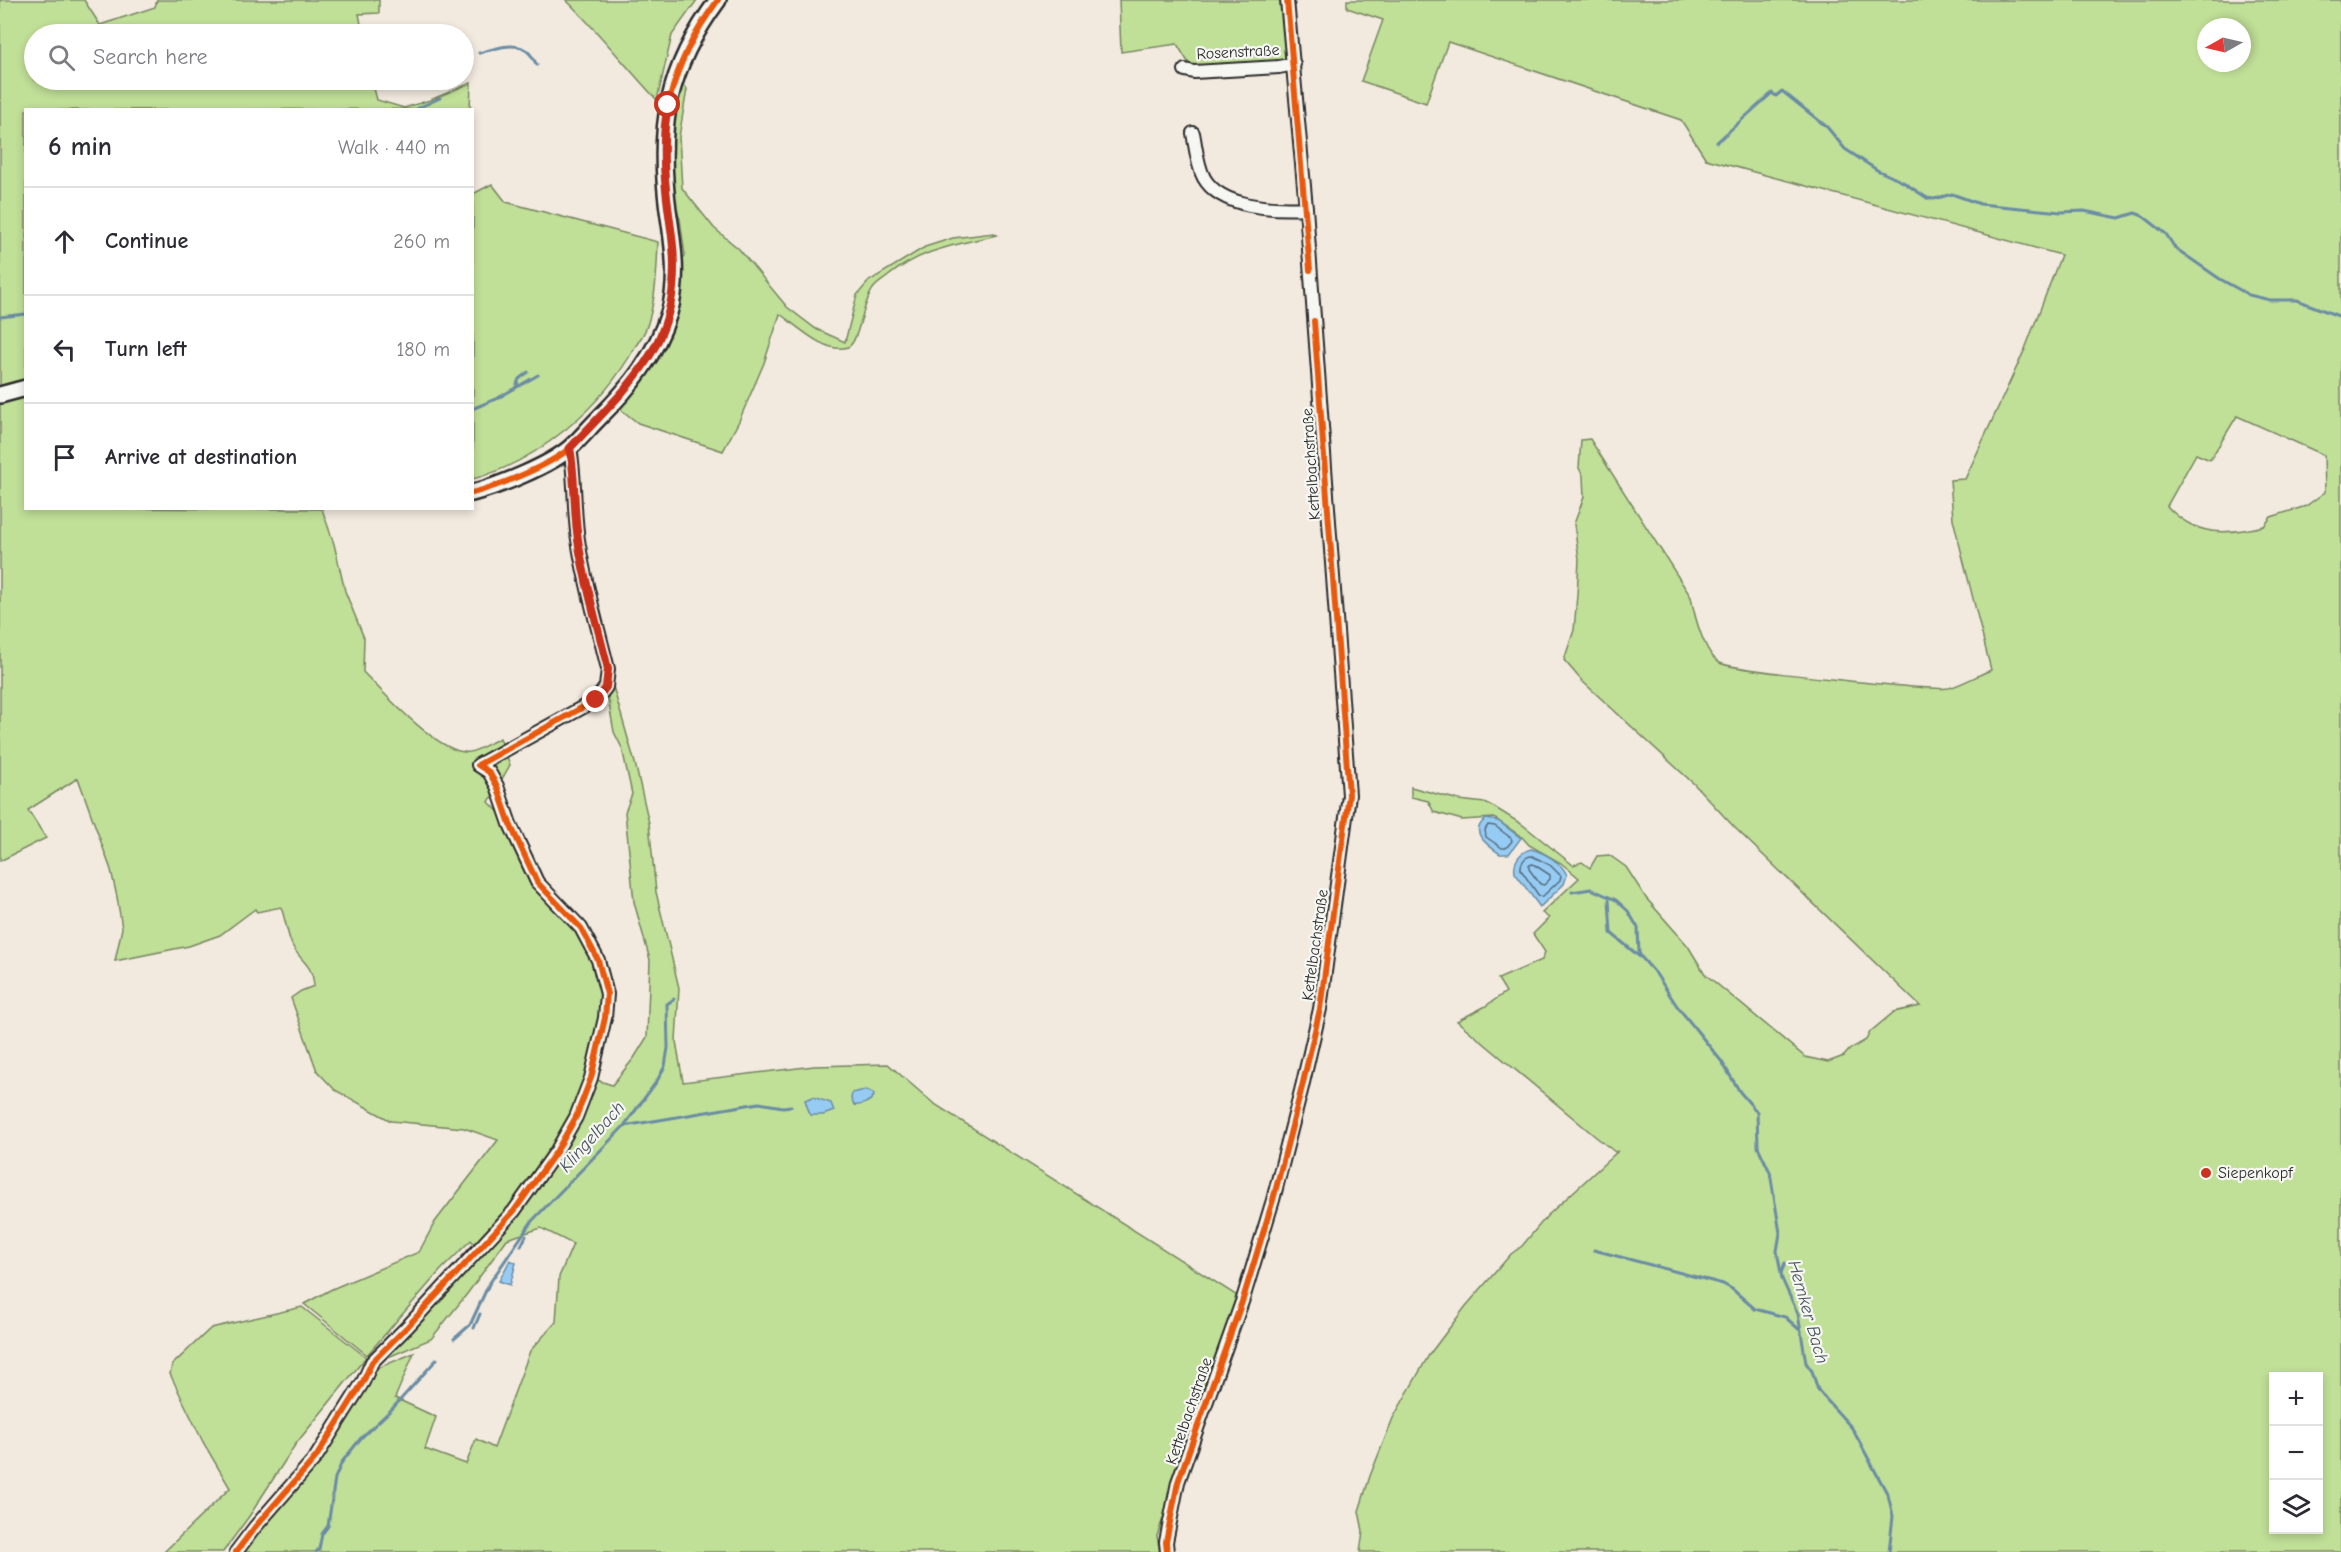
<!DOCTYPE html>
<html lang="en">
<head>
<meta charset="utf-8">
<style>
  :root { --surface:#fff; --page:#f7f7f7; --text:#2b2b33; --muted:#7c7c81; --line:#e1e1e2 }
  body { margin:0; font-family:"Comic Neue",sans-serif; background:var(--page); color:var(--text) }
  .controls { position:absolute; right:18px; bottom:18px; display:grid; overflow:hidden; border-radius:0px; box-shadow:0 3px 9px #0003 }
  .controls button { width:54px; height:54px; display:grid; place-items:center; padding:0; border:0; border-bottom:2px solid var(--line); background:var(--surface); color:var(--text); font:30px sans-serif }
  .compass { position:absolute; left:2197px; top:18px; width:54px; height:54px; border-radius:50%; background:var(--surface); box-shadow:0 3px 9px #0003; rotate:262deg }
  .stop { position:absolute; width:18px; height:18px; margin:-14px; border:4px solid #c8321e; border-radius:50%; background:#fff }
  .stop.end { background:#c8321e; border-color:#fff; box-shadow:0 2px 6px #0008 }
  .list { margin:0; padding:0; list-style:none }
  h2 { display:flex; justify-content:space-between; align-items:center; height:78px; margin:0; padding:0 24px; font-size:26px }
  h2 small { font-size:20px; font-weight:400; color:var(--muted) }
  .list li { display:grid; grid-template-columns:39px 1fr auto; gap:18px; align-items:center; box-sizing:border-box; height:108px; padding:0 24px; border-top:2px solid var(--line) }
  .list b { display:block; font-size:22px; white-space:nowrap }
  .list em { font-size:20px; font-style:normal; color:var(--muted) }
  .icon { flex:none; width:33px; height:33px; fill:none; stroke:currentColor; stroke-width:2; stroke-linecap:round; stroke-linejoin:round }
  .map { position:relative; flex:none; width:2341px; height:1552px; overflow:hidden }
  .search { position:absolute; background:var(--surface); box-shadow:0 3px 9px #0003; left:24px; top:24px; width:450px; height:66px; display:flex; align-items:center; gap:15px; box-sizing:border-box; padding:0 21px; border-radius:33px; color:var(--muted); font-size:22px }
  .panel { position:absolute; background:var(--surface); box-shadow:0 3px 9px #0003; left:24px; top:108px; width:450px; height:402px; border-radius:0px }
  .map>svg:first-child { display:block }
</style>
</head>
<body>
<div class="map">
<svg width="2341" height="1552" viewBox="0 0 2341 1552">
  <rect width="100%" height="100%" fill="#f2eadf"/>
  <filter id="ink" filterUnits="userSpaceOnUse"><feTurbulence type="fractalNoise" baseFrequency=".0167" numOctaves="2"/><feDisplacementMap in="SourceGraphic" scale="12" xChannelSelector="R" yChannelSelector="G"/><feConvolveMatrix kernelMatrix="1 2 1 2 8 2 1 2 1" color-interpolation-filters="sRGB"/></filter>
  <g filter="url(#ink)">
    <g fill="#c0df97" stroke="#768561" stroke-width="1.5" fill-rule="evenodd">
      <path d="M0,0H84L100,25L155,7L157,0H379V13L359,14L363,34H34V80H372L377,100L404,108L430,100L471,83L470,109L26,110V508L322,509L334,544L345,591L364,638L363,672C383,692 441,757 470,752C480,750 491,742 500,738L510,765L489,802L510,824L537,882L581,928L607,994L591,1078L612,1085L634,1058L647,1037L650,960L634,902L625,812L632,794L622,748L614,732L606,687L608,669L635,763L649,823L656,892L679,988L676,1041L683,1082L814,1066L888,1064L933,1103L1239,1297L1157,1536L1160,1552H239L337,1416L375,1369L414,1353L395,1398L436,1417L425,1449L466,1464L476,1439L494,1448L530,1351L556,1322L559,1277L573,1244L541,1228L507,1239L467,1294L431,1339L386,1358L480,1251L471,1240L440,1271L367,1355L304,1304L332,1289L419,1252L435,1222L498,1140L464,1128L391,1121L335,1090L317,1071L291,998L301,991L314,986C312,962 301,963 292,945C288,937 285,918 281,907L257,912L255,909L220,935L189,946L115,961L122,928L117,897L111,870L78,778L28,810L46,838L0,861Z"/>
      <path d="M566,0H697L672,35L657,100C626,67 598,31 566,0Z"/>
      <polygon points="1119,0 1287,0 1294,64 1194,72 1177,44 1121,52"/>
      <path d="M1347,0H2341V1552H1360L1363,1531L1359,1511L1370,1476L1393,1418L1429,1355L1466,1306L1511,1254L1522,1246L1547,1216L1618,1151L1615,1152L1596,1137L1457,1021L1484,1007L1506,992L1498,979L1542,960L1545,952L1533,934L1549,918L1542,913L1579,878L1561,863L1529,845L1522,837L1494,818L1462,820L1434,812L1428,801L1411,797V787L1459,800L1485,803L1494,807L1523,825L1573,865L1582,862L1590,868L1597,856L1609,855L1626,867L1646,898L1688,946L1705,974L1805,1057L1828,1062L1844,1056L1850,1049L1866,1040L1870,1032L1894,1012L1920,1006L1735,828L1694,784L1582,681L1564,660L1574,630L1577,595L1579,559L1574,524L1584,497L1583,476L1579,468L1581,440L1590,439L1691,597C1694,614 1704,654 1720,663C1731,670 1934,691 1949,688C1963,684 1978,675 1991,670L1953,519L1950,480L1965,479L2025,349L2061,255L1706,159L1681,120L1448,42L1426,103L1361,81L1383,20L1347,8ZM2206,27H2242V63H2206ZM2237,416L2324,455L2325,492L2306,506L2271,517L2264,526C2226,535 2195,537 2167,506L2196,454L2210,460ZM2274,1376H2318V1530H2274Z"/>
      <path d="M680,83L687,89L679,137L682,188L714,228L739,249L787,307L816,329L845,342L857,295L869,281L925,247L953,238L994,233L997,235C955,245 921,249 887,277C882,281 876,284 873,289C863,301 859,342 848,347C826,355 797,326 780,314L764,363L739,421L723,451L638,423L619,408C635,389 653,370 663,347C672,326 681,281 682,259L685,256L680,219L673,203L670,130Z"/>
      <path d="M492,184L506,202L658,242C657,269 656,297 648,323C646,331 640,340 635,347C602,407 539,461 473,479V194Z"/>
      <polygon points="302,1307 366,1357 295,1445 250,1515 223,1552 164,1552 230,1488 203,1442 170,1374 172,1365 211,1328"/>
    </g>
    <g fill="#96ccf4" stroke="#6b8ca4" stroke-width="1.5">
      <path d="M1486,819L1498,821L1521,838L1509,854H1500C1489,846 1467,832 1486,819Z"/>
      <path d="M1531,849C1545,853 1561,862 1567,875L1564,884L1540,907L1515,873C1513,861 1520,852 1531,849Z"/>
      <path d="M866,1090L873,1093L874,1096C870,1102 861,1106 854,1105L851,1099L852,1093Z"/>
      <polygon points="813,1097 831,1103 834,1111 823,1115 810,1115 805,1100"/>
      <polygon points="510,1260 516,1263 510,1285 499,1281"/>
    </g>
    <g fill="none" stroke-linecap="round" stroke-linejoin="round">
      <g stroke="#566b7b" stroke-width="1.5">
        <polygon points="1488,825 1495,826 1511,838 1512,841 1506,848 1502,848 1486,837 1485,830"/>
        <path d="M1532,856L1550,865L1561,876L1560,880L1542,897L1539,896L1521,870C1520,863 1525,856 1532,856Z"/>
        <polygon points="1533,864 1550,875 1550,879 1544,885 1540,884 1529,869 1529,865"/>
      </g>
      <g stroke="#6b8ca4" stroke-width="3">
        <path d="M479,53C493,49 516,40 528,52C532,55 534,61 537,65"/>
        <polyline points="414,110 440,98"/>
        <polyline points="1717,142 1772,93 1776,96 1782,91 1827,127 1845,149 1877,170 1903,182 1927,198 1934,199 1952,194 1980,204 2061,212 2084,211 2119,218 2135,213 2143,216 2166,234 2175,248 2220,279 2249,295 2270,300 2297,300 2341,317"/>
        <polyline points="0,317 26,314"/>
        <polyline points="516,387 519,379 528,372"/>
        <polyline points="472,409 498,398 538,375"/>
        <polyline points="1572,892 1591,889 1616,900 1628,911 1638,928 1639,953 1642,958 1656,974 1677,1006 1722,1062 1740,1092 1757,1112 1758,1147 1770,1172 1780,1233 1777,1251 1782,1279 1798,1314 1806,1363 1812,1371 1818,1390 1823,1396 1852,1428 1888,1495 1893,1516 1889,1552"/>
        <polyline points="1609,900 1611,933 1640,957"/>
        <polyline points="624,1126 759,1103 783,1107 791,1106"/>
        <polyline points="521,1246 526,1236"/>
        <polyline points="1594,1250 1723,1284 1732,1289 1755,1309 1785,1317 1801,1331"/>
        <polyline points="1781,1273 1785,1263"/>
        <polyline points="474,1328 480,1314"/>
        <polyline points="454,1339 470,1325 489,1284 532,1221 624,1126 657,1081 665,1066 668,1048 667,1004 674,999"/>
        <polyline points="316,1552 319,1549 322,1534 328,1526 335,1478 342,1462 361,1438 392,1409 437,1359"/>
      </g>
      <defs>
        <g id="minor">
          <polyline points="1185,70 1194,72 1279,67 1294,64"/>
          <path d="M1193,133C1196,148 1197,165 1204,178C1221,208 1275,210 1306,208"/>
          <path d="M236,1552L255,1527L316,1457L363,1382L372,1362L408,1326L514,1211L556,1152L576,1117L591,1078L605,1018L607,994L598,960L581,928L537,882L510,824L497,786L489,772L478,765L596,700L606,687L608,669C598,628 586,587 579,546C573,513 576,480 570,448"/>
          <polyline points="1167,1552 1166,1542 1178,1482 1243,1299 1273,1200 1302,1087 1320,1009 1349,795 1306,208 1287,0"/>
        </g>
        <g id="major">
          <polyline points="0,395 26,388"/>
          <path d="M472,493C499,486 551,465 571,447C581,438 590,427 599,418C630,387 656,355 669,313C679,280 673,243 668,210C657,126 667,69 718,0"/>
        </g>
      </defs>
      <use href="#minor" stroke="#2b2b2b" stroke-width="16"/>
      <use href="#major" stroke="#2b2b2b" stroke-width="20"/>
      <use href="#minor" stroke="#f6f6f2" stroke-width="12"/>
      <use href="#major" stroke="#f6f6f2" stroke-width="15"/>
      <defs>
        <g id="cycleway">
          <polyline points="1287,0 1310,270"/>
          <path d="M472,493C499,486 551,465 571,447C581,438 590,427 599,418C630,387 656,355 669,313C679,280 673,243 668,210C657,126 667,69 718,0"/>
          <path d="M236,1552L255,1527L316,1457L363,1382L372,1362L408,1326L514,1211L556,1152L576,1117L591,1078L605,1018L607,994L598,960L581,928L537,882L510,824L497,786L489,772L478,765L596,700L606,687L608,669C598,628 586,587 579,546C573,513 576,480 570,448"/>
          <polyline points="1167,1552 1166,1542 1178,1482 1243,1299 1273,1200 1302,1087 1320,1009 1349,795 1314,321"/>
        </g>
      </defs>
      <use href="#cycleway" stroke="#f6f6f2" stroke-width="10"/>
      <use href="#cycleway" stroke="#e8590c" stroke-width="6"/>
    </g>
  </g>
  <g fill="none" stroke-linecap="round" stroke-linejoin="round" filter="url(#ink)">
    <path stroke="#c8321e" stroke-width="8" d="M596,700L606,687L608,669C598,628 586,587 579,546C573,513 576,480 570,448C634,379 685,341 672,236C666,192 659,149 668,105"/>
  </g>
  <circle fill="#c8321e" stroke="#f6f6f2" stroke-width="2" cx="2206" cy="1173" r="6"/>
  <g text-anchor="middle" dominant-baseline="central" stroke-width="4.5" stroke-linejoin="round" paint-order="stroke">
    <g font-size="16" fill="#2b2b2b" stroke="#f6f6f2">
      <text transform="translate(1238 52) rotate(-3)">Rosenstraße</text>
      <text transform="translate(1311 464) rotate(-94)">Kettelbachstraße</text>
      <text transform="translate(1315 945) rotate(-82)">Kettelbachstraße</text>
      <text transform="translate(1189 1411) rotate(-71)">Kettelbachstraße</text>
    </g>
    <g font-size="16" fill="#2b2b2b" stroke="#f6f6f2" text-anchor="start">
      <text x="2218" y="1173">Siepenkopf</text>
    </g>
    <g font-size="18" font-style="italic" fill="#46535d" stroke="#f6f6f2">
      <text transform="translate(592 1137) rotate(-48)">Klingelbach</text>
      <text transform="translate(1808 1312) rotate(74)">Hemker Bach</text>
    </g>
  </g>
</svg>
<div class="controls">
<button>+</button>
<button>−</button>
<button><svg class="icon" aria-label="layers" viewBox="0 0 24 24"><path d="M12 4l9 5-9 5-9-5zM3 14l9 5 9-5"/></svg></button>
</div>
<svg class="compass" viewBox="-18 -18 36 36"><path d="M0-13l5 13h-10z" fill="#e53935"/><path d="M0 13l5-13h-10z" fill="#7c7c81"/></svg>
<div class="stop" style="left:668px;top:105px"></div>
<div class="stop end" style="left:596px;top:700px"></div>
<div class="search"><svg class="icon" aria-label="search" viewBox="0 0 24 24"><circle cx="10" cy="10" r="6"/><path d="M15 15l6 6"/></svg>Search here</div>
<section class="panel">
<h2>6 min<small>Walk · 440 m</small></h2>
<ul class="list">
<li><svg class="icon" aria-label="ahead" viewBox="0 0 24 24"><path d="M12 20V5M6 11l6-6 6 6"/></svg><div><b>Continue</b></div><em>260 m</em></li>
<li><svg class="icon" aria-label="left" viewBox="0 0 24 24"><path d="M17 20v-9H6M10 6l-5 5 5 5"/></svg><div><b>Turn left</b></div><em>180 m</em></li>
<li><svg class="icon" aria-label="arrive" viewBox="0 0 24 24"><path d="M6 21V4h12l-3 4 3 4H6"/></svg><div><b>Arrive at destination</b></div></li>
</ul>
</section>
</div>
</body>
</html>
